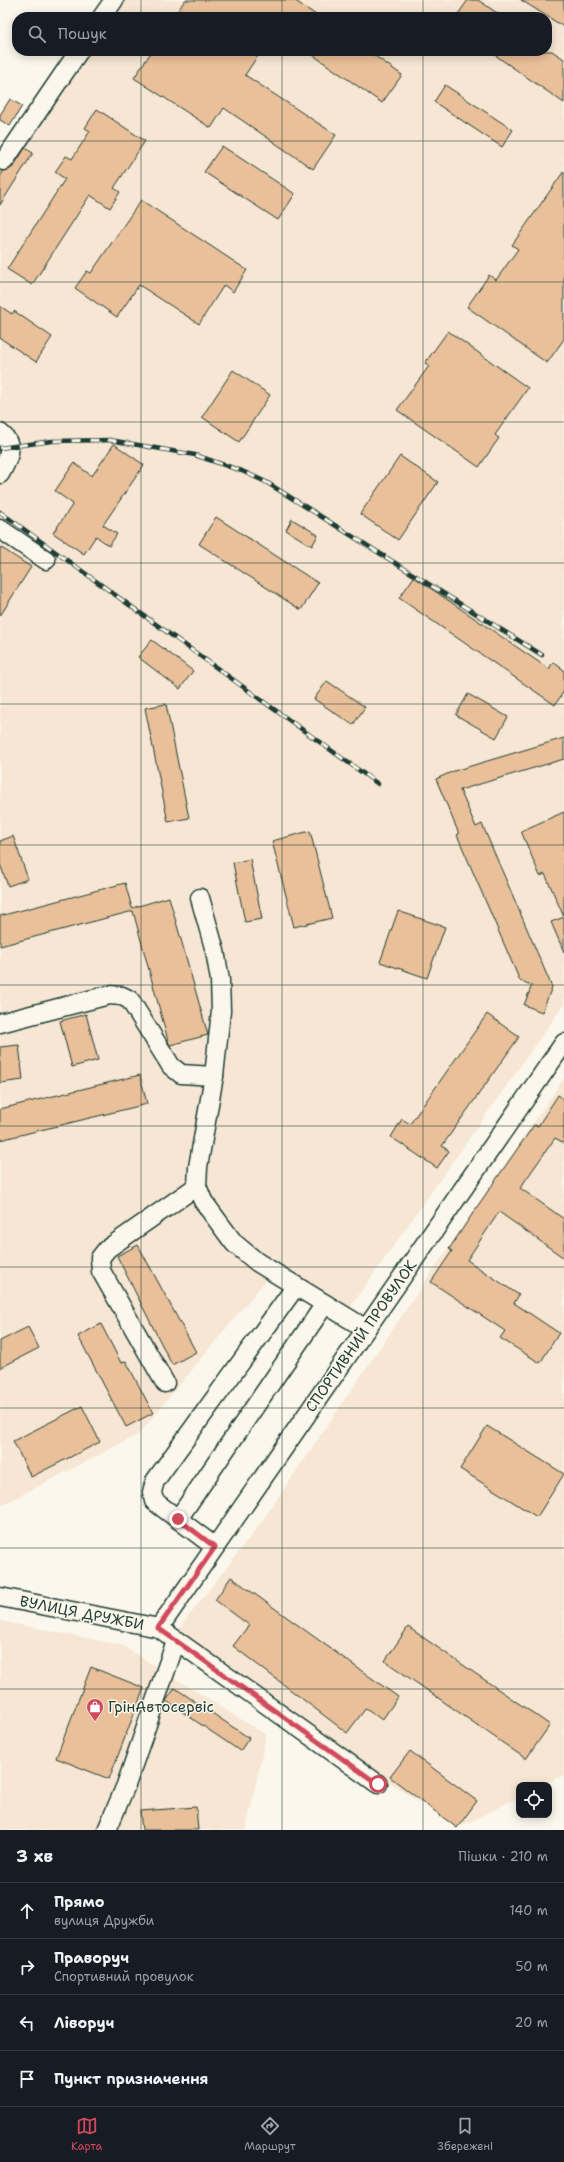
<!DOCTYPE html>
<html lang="uk">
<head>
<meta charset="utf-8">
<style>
  :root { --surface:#171b24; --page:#20242c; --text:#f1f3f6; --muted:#9ea1a6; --line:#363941; --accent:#d1495b }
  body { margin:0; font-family:"Shantell Sans",sans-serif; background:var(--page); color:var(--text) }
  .controls { position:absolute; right:12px; bottom:12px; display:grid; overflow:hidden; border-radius:8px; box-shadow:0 2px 10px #0003 }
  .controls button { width:36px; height:36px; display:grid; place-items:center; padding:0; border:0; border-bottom:1px solid var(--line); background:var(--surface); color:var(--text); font:20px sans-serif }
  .stop { position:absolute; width:12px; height:12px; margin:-9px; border:3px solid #d1495b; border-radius:50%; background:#fff }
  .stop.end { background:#d1495b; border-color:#fff; box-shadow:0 1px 4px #0008 }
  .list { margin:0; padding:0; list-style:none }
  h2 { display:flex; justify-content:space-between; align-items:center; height:52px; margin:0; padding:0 16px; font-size:17px }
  h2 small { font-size:13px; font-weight:400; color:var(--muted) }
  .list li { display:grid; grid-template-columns:26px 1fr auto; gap:12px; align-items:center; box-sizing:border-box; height:56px; padding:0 16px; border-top:1px solid var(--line) }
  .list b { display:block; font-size:15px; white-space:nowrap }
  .list p { margin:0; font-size:13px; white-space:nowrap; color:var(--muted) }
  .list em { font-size:13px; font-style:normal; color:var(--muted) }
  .icon { flex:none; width:22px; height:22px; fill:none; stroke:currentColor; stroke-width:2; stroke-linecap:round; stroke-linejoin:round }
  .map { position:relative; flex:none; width:564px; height:1830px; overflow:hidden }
  .search { position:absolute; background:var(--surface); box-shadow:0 2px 10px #0003; left:12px; right:12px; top:12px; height:44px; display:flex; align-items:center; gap:10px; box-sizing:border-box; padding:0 14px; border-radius:16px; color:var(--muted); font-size:15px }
  .sheet { height:276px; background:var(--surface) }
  nav { display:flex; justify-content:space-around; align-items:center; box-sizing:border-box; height:56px; border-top:1px solid var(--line); background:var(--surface); font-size:11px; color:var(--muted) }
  nav a { display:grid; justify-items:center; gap:2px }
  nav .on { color:var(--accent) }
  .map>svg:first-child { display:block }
</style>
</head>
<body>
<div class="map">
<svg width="564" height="1830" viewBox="0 0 564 1830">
  <rect width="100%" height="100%" fill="#fbf7ec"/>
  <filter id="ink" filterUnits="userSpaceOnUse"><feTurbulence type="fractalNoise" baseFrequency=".025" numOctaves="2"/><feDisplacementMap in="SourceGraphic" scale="8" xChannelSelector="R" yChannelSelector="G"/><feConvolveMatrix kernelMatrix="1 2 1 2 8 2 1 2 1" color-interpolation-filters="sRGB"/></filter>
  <g filter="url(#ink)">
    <g fill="#f6e6d3">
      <polygon points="121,0 564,0 564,1004 346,1313 274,1270 139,1434 0,1506 0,175 86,51 547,51 547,17 110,17"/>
      <polygon points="564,1078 564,1775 544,1785 519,1785 519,1797 457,1828 174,1635 258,1527"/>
      <polygon points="0,1621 121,1645 266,1735 246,1830 0,1830"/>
    </g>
    <g fill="#e9c099" stroke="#1f3d34">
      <polygon points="185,0 294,0 319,17 174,17"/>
      <polygon points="468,0 478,0 503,17 456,17"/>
      <polygon points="521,0 564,0 564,27"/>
      <polygon points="152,51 261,51 245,75 336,135 313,169 224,108 211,128 134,78"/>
      <polygon points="307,51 368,51 402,75 382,103"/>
      <polygon points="489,51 552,51 564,59 564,103"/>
      <polygon points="445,85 513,130 502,147 434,102"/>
      <polygon points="10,99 22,106 10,126 0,120 0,115"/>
      <polygon points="97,109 145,141 114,188 120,192 110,208 90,195 32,285 7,269 65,179 55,172 66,156 72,159 90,131 85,128"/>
      <polygon points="222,146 295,194 278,220 204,172"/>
      <polygon points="25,148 33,153 0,205 0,177 3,171 13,167"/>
      <polygon points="564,171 564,339 547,363 467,307 489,275 496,280 518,249 512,245"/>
      <polygon points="141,200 247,270 233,292 224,285 199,324 139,285 117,317 75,288 87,271 91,273"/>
      <polygon points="0,306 12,314 14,311 52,337 36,362 0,338"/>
      <polygon points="448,331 528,388 495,435 499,438 479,467 397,410 429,366 425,363"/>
      <polygon points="233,370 270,395 239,442 202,417"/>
      <polygon points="114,444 144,465 103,525 117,534 109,546 96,536 84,554 53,533 73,504 55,491 74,463 92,476"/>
      <polygon points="400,456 438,482 398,540 360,514"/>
      <polygon points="216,517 318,583 301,610 199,544"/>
      <polygon points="292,519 318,535 312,546 286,530"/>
      <polygon points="0,547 31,567 0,616"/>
      <polygon points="414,577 549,669 553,662 564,670 564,691 555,705 399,598"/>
      <polygon points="152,640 193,671 180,689 138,657"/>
      <polygon points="327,681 365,707 353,725 314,699"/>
      <polygon points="468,694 508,717 496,738 456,715"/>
      <polygon points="166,704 189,818 168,822 145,708"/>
      <polygon points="564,738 564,759 460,790 476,827 482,824 552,987 542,1012 524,1005 532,985 520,981 457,835 459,834 436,779 454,771"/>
      <polygon points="564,812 564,952 551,922 564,917 545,874 540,876 521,831"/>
      <polygon points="310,831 332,918 294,927 272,841"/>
      <polygon points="13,836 28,879 8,886 0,864 0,841"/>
      <polygon points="250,859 262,919 245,922 233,863"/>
      <polygon points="125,883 132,908 169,897 208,1035 170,1045 169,1044 133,911 0,946 0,916"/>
      <polygon points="398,911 445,927 427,978 380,962"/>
      <polygon points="86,1014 98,1060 72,1067 60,1021"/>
      <polygon points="487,1014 519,1037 442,1146 449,1151 437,1168 391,1137 402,1119 410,1124"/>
      <polygon points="19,1045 23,1080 0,1083 0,1047"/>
      <polygon points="140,1075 147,1104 0,1140 0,1109"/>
      <polygon points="558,1095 564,1099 564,1143 555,1138 520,1188 564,1219 564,1258 499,1212 467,1260 519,1295 514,1303 559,1333 540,1363 500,1338 505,1331 431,1282 452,1251 449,1249 481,1201 534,1125 538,1126"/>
      <polygon points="138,1245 196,1352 172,1365 117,1256"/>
      <polygon points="101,1324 121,1363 126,1361 153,1413 126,1427 78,1336"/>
      <polygon points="28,1327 39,1348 0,1368 0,1341"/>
      <polygon points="82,1406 100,1442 31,1477 13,1441"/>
      <polygon points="487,1426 564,1474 537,1517 460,1469"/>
      <polygon points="231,1577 398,1697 382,1720 366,1708 347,1733 233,1646 249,1625 215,1600"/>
      <polygon points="408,1627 550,1725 526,1759 385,1661"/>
      <polygon points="91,1667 144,1688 109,1779 56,1758"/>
      <polygon points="175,1688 249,1738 240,1751 166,1701"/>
      <polygon points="410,1751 477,1801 457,1828 390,1777"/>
      <polygon points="196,1807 198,1830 142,1830 140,1811"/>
    </g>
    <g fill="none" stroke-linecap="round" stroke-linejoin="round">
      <defs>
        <g id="minor">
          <polyline points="102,17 114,0"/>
          <polyline points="4,161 79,51"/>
          <path d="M0,433C16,445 8,460 0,474"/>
          <polyline points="0,529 46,560"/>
          <polyline points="200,898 215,951 220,980 221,1011 214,1076 198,1167 197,1186 203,1201 234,1243 257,1262 366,1329"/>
          <polyline points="0,1023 109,995 122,996 130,1000 171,1066 181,1074 214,1076"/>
          <polyline points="165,1383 101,1271 100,1258 107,1249 197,1186"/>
          <polyline points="178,1519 325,1304"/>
          <polyline points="215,1547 154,1501 152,1492 155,1481 296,1286"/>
          <polyline points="0,1597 159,1628 378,1784"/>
          <polyline points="159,1628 564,1043"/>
          <polyline points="107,1830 126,1785 176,1641"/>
        </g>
      </defs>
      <use href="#minor" stroke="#1f3d34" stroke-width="21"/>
      <use href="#minor" stroke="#fbf7ec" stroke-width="18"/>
      <defs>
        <g id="rail">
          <polyline points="0,448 52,441 110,440 195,455 242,471 266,482 542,655"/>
          <polyline points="0,512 378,784"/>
        </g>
      </defs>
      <use href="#rail" stroke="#1f3d34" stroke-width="4.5"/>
      <use href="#rail" stroke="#fbf7ec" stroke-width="3" stroke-dasharray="9" stroke-linecap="butt"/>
    </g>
  </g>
  <g fill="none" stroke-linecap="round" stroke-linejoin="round" filter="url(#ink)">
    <polyline stroke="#d1495b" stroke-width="5" points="178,1519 215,1547 158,1628 378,1784"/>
  </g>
  <path fill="none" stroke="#1f3d34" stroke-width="1" stroke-opacity="0.55" d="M141,0V17M282,0V17M423,0V17M141,51V1830M282,51V1830M423,51V1830M0,141H564M0,282H564M0,422H564M0,563H564M0,704H564M0,845H564M0,985H564M0,1126H564M0,1267H564M0,1408H564M0,1548H564M0,1689H564"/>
  <defs>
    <symbol id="shop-pin" viewBox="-11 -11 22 30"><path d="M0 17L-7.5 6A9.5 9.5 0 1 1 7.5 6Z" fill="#d1495b" stroke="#fbf7ec"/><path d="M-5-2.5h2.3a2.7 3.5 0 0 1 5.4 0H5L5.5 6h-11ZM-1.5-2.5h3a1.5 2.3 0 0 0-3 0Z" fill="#fff"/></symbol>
  </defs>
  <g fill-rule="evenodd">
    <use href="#shop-pin" x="85" y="1697" width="20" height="27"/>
  </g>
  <g text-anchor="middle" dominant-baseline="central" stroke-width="3" stroke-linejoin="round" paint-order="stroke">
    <g font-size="15" fill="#1f3d34" stroke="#fbf7ec">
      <text transform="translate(361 1336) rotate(-55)">СПОРТИВНИЙ ПРОВУЛОК</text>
      <text transform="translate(82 1613) rotate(11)">ВУЛИЦЯ ДРУЖБИ</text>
    </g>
    <g font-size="15" fill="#1f3d34" stroke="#fbf7ec" text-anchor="start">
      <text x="108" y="1707">ГрінАвтосервіс</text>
    </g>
  </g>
</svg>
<div class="controls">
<button><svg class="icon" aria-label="locate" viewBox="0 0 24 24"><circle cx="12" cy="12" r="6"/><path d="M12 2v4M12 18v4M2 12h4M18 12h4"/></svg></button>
</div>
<div class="stop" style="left:378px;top:1784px"></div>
<div class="stop end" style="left:178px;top:1519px"></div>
<div class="search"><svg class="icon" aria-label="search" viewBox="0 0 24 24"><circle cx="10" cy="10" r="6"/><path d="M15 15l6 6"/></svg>Пошук</div>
</div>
<section class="sheet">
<h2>3 хв<small>Пішки · 210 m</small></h2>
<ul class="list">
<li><svg class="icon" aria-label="ahead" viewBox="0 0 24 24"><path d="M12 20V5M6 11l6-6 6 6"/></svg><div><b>Прямо</b><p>вулиця Дружби</p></div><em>140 m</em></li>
<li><svg class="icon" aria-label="right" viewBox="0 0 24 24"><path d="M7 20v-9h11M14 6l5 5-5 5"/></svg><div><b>Праворуч</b><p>Спортивний провулок</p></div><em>50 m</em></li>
<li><svg class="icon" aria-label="left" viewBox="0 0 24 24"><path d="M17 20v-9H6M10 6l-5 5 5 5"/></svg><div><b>Ліворуч</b></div><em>20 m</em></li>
<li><svg class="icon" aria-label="arrive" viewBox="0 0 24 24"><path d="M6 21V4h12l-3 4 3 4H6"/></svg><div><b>Пункт призначення</b></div></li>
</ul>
</section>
<nav>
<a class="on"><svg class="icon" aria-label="map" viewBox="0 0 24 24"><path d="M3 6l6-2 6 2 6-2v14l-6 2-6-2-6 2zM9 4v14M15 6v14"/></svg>Карта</a>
<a><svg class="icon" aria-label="directions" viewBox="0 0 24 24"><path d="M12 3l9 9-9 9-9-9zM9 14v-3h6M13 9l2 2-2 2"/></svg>Маршрут</a>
<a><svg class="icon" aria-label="saved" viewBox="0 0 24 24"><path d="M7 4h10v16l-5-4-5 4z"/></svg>Збережені</a>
</nav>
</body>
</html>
